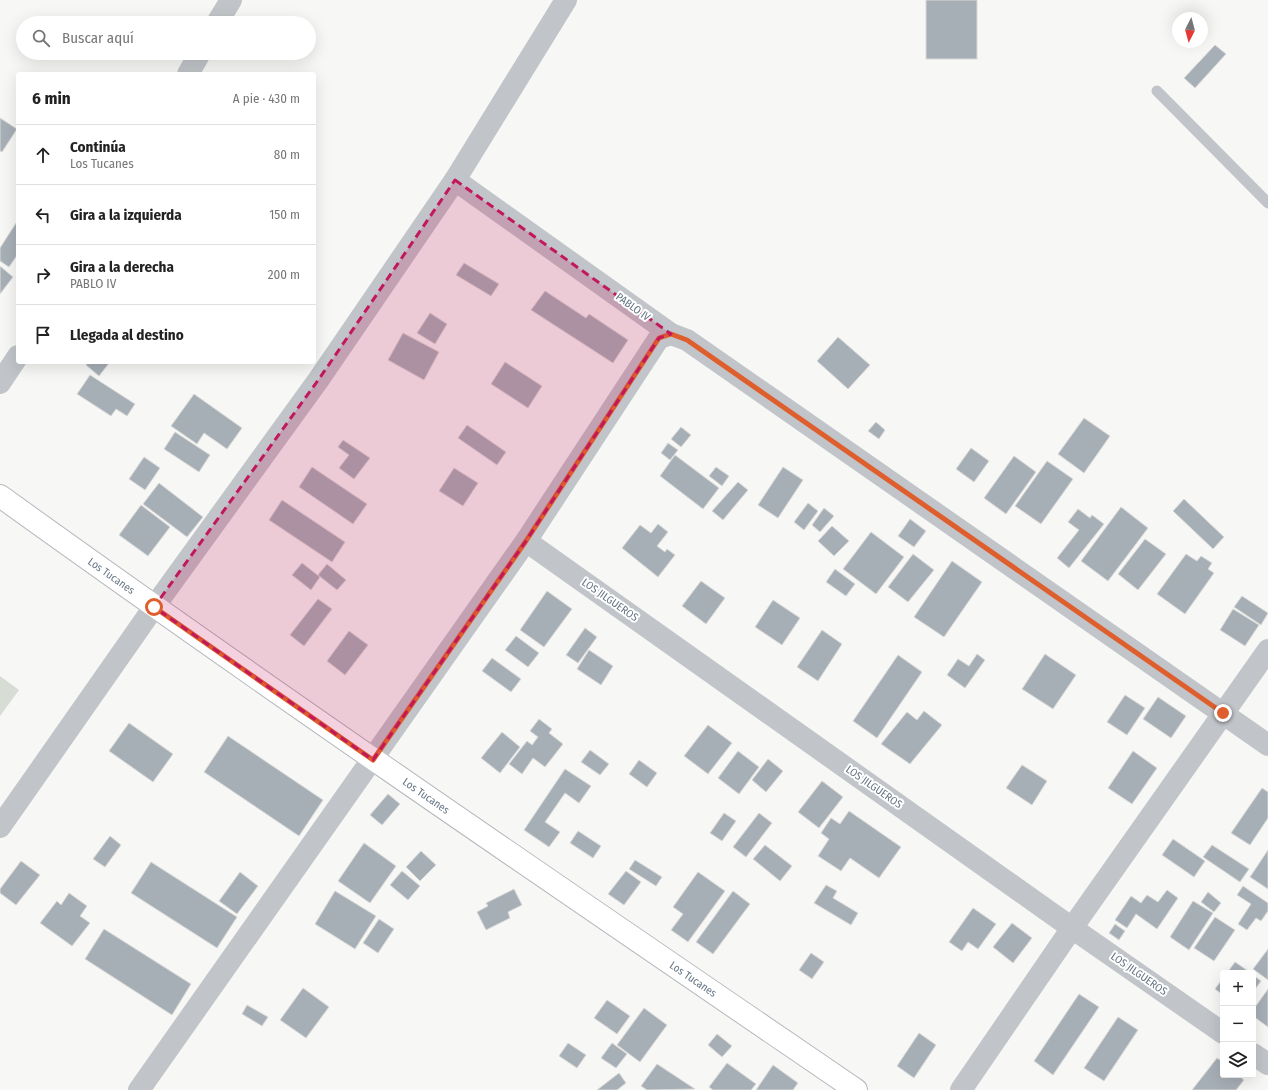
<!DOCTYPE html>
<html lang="es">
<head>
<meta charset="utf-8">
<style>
  :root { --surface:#fff; --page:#f6f6f6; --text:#222; --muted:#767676; --line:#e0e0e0 }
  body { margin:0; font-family:"Fira Sans Condensed",sans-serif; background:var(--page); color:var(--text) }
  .controls { position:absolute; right:12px; bottom:12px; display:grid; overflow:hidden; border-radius:4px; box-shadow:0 4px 16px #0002 }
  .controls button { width:36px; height:36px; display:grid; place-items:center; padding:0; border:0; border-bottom:1px solid var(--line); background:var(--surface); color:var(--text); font:20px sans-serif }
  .compass { position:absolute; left:1172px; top:12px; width:36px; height:36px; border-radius:50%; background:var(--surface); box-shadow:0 4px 16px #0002; rotate:186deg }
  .stop { position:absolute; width:12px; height:12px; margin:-9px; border:3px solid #df5e2d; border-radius:50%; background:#fff }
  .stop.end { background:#df5e2d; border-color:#fff; box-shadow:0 1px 4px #0008 }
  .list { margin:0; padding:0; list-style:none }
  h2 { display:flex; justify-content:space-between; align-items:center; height:52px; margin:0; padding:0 16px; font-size:17px }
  h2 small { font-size:13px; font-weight:400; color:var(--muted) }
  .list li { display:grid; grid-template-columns:26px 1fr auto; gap:12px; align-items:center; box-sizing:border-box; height:60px; padding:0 16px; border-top:1px solid var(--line) }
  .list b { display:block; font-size:15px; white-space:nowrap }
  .list p { margin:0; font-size:13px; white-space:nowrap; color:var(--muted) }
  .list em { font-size:13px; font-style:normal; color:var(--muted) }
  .icon { flex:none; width:22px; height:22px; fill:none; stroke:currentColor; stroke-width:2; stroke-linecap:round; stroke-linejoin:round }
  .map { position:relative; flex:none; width:1268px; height:1090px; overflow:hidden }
  .search { position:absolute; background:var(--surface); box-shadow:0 4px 16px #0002; left:16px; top:16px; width:300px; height:44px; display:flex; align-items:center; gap:10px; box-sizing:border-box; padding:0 14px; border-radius:22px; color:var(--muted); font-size:15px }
  .panel { position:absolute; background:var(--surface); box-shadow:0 4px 16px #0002; left:16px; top:72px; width:300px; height:292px; border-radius:4px }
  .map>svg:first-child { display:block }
</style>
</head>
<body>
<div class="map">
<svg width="1268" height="1090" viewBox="0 0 1268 1090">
  <rect width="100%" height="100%" fill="#f7f7f5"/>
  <polygon fill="#d7dcd4" points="0,676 19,690 0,716"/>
  <g fill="#a7afb6" stroke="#d9d9d7">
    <rect x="926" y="0" width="51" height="59"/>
    <polygon points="1215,45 1226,54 1195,88 1184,78"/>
    <polygon points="0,118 17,129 2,152 0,151"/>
    <polygon points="16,223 18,224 18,254 9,267 0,261 0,248"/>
    <polygon points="464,263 499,284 491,296 456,275"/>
    <polygon points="0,266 13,277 0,294"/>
    <polygon points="545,291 586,318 589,314 628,340 613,363 531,310"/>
    <polygon points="430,313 447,324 435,344 417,333"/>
    <polygon points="403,333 439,352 424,380 388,360"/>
    <polygon points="838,337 870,365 848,389 817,361"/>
    <polygon points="88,362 110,362 99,376 86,365"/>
    <polygon points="505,362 542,386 528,408 491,384"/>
    <polygon points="90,375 135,404 127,416 116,409 111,416 77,394"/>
    <polygon points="194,394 242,428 227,449 204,433 197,444 171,426"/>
    <polygon points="1084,418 1110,436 1084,473 1058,454"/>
    <polygon points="876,422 885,430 879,439 868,431"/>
    <polygon points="467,425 506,452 497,465 458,438"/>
    <polygon points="681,427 691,435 681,447 671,439"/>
    <polygon points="175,432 210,455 199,472 164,449"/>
    <polygon points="343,440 370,458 354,479 339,468 349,455 338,447"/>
    <polygon points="668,443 678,450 670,460 661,453"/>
    <polygon points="971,448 989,461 974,482 956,469"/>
    <polygon points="675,455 719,488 703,509 660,476"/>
    <polygon points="1014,456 1036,472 1006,514 984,498"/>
    <polygon points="144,457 160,468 145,490 129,479"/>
    <polygon points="1047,461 1073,479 1041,524 1015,506"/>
    <polygon points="312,467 367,504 353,524 299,487"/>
    <polygon points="716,467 729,476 722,486 709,476"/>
    <polygon points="783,467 803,480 778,518 758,505"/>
    <polygon points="454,468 478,483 463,506 439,491"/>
    <polygon points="738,482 748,490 723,520 712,511"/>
    <polygon points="159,483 203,517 187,537 143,504"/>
    <polygon points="1184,499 1224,537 1213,549 1173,511"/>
    <polygon points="282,500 345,542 332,562 269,520"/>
    <polygon points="808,503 818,511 804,530 794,522"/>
    <polygon points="141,505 170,527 148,556 119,535"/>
    <polygon points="1121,507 1148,528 1108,581 1081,561"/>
    <polygon points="824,508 834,516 820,532 812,525"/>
    <polygon points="1078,509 1090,518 1092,515 1104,524 1069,568 1057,558 1079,530 1068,522"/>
    <polygon points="910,519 926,531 914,547 898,536"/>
    <polygon points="658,524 668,532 657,546 665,552 667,549 675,555 658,577 622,548 640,525 651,533"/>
    <polygon points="832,526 849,541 834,556 818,541"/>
    <polygon points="871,532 904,557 876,594 843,569"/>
    <polygon points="1145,539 1166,554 1138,590 1118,574"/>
    <polygon points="913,554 934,570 908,602 888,587"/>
    <polygon points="1186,554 1197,561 1201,556 1212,563 1208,569 1214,573 1185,614 1157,594"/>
    <polygon points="952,561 982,582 944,637 914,617"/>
    <polygon points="302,563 320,577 311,590 292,575"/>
    <polygon points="327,564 346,580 337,590 318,575"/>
    <polygon points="835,569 855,584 846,596 826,582"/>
    <polygon points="701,581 725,598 706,624 682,606"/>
    <polygon points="547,591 572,609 544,647 520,630"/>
    <polygon points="1242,596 1268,613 1261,625 1234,607"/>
    <polygon points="318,599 332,609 304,646 290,635"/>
    <polygon points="773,600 800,618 782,645 755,627"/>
    <polygon points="1233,609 1259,625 1245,646 1220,630"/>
    <polygon points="585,628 597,637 578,663 566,655"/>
    <polygon points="822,630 842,644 818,681 797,667"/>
    <polygon points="349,631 368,645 345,675 327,661"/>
    <polygon points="516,636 539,653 528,667 505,650"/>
    <polygon points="589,650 613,666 601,685 577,669"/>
    <polygon points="977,654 985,660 965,688 947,675 958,659 969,666"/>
    <polygon points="1045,654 1076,675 1053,709 1022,689"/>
    <polygon points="898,655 922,672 877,738 853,721"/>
    <polygon points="492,658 521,679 511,692 482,671"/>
    <polygon points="1125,695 1145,708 1127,735 1107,722"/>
    <polygon points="1158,697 1186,716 1171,738 1143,719"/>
    <polygon points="924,711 942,725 910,764 881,744 907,712 917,720"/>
    <polygon points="539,719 552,729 549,733 563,744 545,767 533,758 522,774 509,764 527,741 532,745 538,737 530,731"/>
    <polygon points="129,723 173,754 153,782 109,751"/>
    <polygon points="708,725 732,743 708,774 684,756"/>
    <polygon points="502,732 520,747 500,773 481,758"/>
    <polygon points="228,736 323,800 299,836 204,772"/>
    <polygon points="590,750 609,764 600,775 581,762"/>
    <polygon points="738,751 759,767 739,794 718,778"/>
    <polygon points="1133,751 1157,768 1132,804 1108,788"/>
    <polygon points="768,759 783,771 766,792 752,780"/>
    <polygon points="639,760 657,773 647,787 629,774"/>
    <polygon points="1022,765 1047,781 1032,805 1006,788"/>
    <polygon points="565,769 591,786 579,803 565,793 545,822 560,832 549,847 524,830"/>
    <polygon points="822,781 843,797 819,828 798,812"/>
    <polygon points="1262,788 1268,792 1268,818 1250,845 1231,833"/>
    <polygon points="388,794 400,804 382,825 370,815"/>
    <polygon points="849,811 901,847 879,878 850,858 841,871 818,856 829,839 821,833 831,818 840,824"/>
    <polygon points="724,813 736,821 722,841 710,833"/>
    <polygon points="759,813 772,823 746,857 733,847"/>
    <polygon points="578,831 601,846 593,858 570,843"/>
    <polygon points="110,836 121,845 105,867 93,859"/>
    <polygon points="1173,839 1205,861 1194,877 1162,855"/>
    <polygon points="364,843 396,866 370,903 338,881"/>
    <polygon points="765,845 792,866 780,881 753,859"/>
    <polygon points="1212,845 1249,869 1240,882 1203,857"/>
    <polygon points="1268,850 1268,889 1250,877"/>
    <polygon points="421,851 436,865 420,881 406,867"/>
    <polygon points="635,860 662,877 656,886 629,869"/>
    <polygon points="21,861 40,875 16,905 0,893 0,889"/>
    <polygon points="151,862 237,917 217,948 131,893"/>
    <polygon points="402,871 420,886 408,900 390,885"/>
    <polygon points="626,871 641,882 624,905 608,894"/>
    <polygon points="240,872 258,886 237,914 219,901"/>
    <polygon points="698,872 725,891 688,942 671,930 683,914 673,907"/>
    <polygon points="826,885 837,891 833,898 858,913 851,925 814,903"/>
    <polygon points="1243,886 1268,903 1268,911 1261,921 1256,918 1247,930 1238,924 1251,904 1237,895"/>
    <polygon points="514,889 522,905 508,912 510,918 486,930 477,912 488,906 486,903"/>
    <polygon points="1167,890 1178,898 1157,929 1136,914 1127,928 1115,920 1131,896 1141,903 1147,895 1158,902"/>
    <polygon points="335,891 376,916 355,949 315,924"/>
    <polygon points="733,891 750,904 713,954 696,942"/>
    <polygon points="1208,892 1221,903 1214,912 1201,902"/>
    <polygon points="69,893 87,906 80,916 90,923 72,946 40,923 57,901 61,905"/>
    <polygon points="1193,901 1213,913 1189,950 1170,937"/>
    <polygon points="973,908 996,924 978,949 968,942 962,951 949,942"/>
    <polygon points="1215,917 1235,930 1214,961 1194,948"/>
    <polygon points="379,919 394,929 378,953 363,943"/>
    <polygon points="1012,923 1032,938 1013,963 993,947"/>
    <polygon points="1115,924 1125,931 1119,940 1109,933"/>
    <polygon points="104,929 191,984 172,1015 85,959"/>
    <polygon points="1268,949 1268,980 1253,969"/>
    <polygon points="811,953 824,962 812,979 799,970"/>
    <polygon points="1235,962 1251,973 1227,973"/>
    <polygon points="1253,975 1261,981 1253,992"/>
    <polygon points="1223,978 1223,995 1215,989"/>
    <polygon points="303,988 329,1007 306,1038 280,1020"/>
    <polygon points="1268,989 1268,1027 1253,1016 1253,1010"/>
    <polygon points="1079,994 1099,1007 1053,1075 1034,1061"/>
    <polygon points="607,1000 630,1016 617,1034 594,1018"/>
    <polygon points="247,1005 268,1017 262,1026 242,1014"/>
    <polygon points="644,1008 667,1025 640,1062 617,1045"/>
    <polygon points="1118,1017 1138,1030 1104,1081 1084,1068"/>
    <polygon points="919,1033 936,1045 914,1078 897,1066"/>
    <polygon points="717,1034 732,1046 722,1057 708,1045"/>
    <polygon points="568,1043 586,1055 577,1068 559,1056"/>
    <polygon points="612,1043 627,1054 616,1068 601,1058"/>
    <polygon points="1217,1058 1223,1062 1223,1075 1238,1075 1244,1080 1236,1090 1192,1090"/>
    <polygon points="727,1063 756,1084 751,1090 713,1090 709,1087"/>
    <polygon points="657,1064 695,1089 647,1090 641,1086"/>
    <polygon points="773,1065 798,1083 793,1090 756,1090"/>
    <polygon points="619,1073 626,1083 617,1090 597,1090"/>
  </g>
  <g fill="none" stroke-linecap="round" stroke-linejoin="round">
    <defs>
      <g id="secondary">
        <path id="s1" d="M0,496C282,699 569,894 856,1090"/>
      </g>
    </defs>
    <use href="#secondary" stroke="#b3b8bd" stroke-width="24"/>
    <polyline stroke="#c1c4c8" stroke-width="11" points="1157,91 1268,203"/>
    <g stroke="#c1c4c8" stroke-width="22">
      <polyline points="217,23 231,0"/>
      <polyline points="188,74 200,53"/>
      <polyline points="455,180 671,334 687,340 1268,745"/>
      <polyline points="0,383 18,356"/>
      <polyline points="526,541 1072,928 1223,1033"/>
      <polyline points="0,827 154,607 319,379 455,180 566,0"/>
      <polyline points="1253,1054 1268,1064"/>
      <polyline points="139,1090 526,541 659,338 671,334"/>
      <polyline points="961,1090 1072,928 1268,650"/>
    </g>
    <use href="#secondary" stroke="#fff" stroke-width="22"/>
  </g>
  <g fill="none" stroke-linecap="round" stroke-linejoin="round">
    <polyline stroke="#df5e2d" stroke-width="5" points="154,607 373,760 526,541 659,338 671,334 687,340 1223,713"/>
  </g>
  <path fill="#c2185b" fill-opacity="0.2" stroke="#c2185b" stroke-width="3" stroke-dasharray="8 5" stroke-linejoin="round" d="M455,180L671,334L659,338L526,541L373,760L154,607L319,379Z"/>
  <g text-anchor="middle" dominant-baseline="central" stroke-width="4" stroke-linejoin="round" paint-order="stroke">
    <g font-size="11" fill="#677685" stroke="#fff">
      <text transform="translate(633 307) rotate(36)">PABLO IV</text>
      <text stroke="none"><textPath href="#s1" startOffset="137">Los Tucanes</textPath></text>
      <text transform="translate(610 600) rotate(35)">LOS JILGUEROS</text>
      <text transform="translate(874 787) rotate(35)">LOS JILGUEROS</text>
      <text stroke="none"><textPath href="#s1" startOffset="521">Los Tucanes</textPath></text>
      <text transform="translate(1139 974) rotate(35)">LOS JILGUEROS</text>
      <text stroke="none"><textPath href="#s1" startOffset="845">Los Tucanes</textPath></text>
    </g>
  </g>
</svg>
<div class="controls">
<button>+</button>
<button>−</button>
<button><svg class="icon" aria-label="layers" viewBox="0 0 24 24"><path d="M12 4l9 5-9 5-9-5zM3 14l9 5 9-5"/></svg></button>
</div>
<svg class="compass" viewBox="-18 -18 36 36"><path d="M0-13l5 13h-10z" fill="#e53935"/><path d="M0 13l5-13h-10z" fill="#767676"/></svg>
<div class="stop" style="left:154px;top:607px"></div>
<div class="stop end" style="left:1223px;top:713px"></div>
<div class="search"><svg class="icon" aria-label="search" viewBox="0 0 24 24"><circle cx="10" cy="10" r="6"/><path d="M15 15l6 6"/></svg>Buscar aquí</div>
<section class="panel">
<h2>6 min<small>A pie · 430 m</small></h2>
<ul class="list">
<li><svg class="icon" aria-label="ahead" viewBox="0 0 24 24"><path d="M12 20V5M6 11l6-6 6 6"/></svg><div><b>Continúa</b><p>Los Tucanes</p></div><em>80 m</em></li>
<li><svg class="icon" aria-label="left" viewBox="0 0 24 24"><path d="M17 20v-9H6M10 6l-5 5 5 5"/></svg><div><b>Gira a la izquierda</b></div><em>150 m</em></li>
<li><svg class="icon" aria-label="right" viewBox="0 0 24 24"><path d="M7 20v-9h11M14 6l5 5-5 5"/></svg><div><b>Gira a la derecha</b><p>PABLO IV</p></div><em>200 m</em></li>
<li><svg class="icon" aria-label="arrive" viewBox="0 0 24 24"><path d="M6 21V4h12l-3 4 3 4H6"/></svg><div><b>Llegada al destino</b></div></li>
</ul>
</section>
</div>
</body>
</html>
